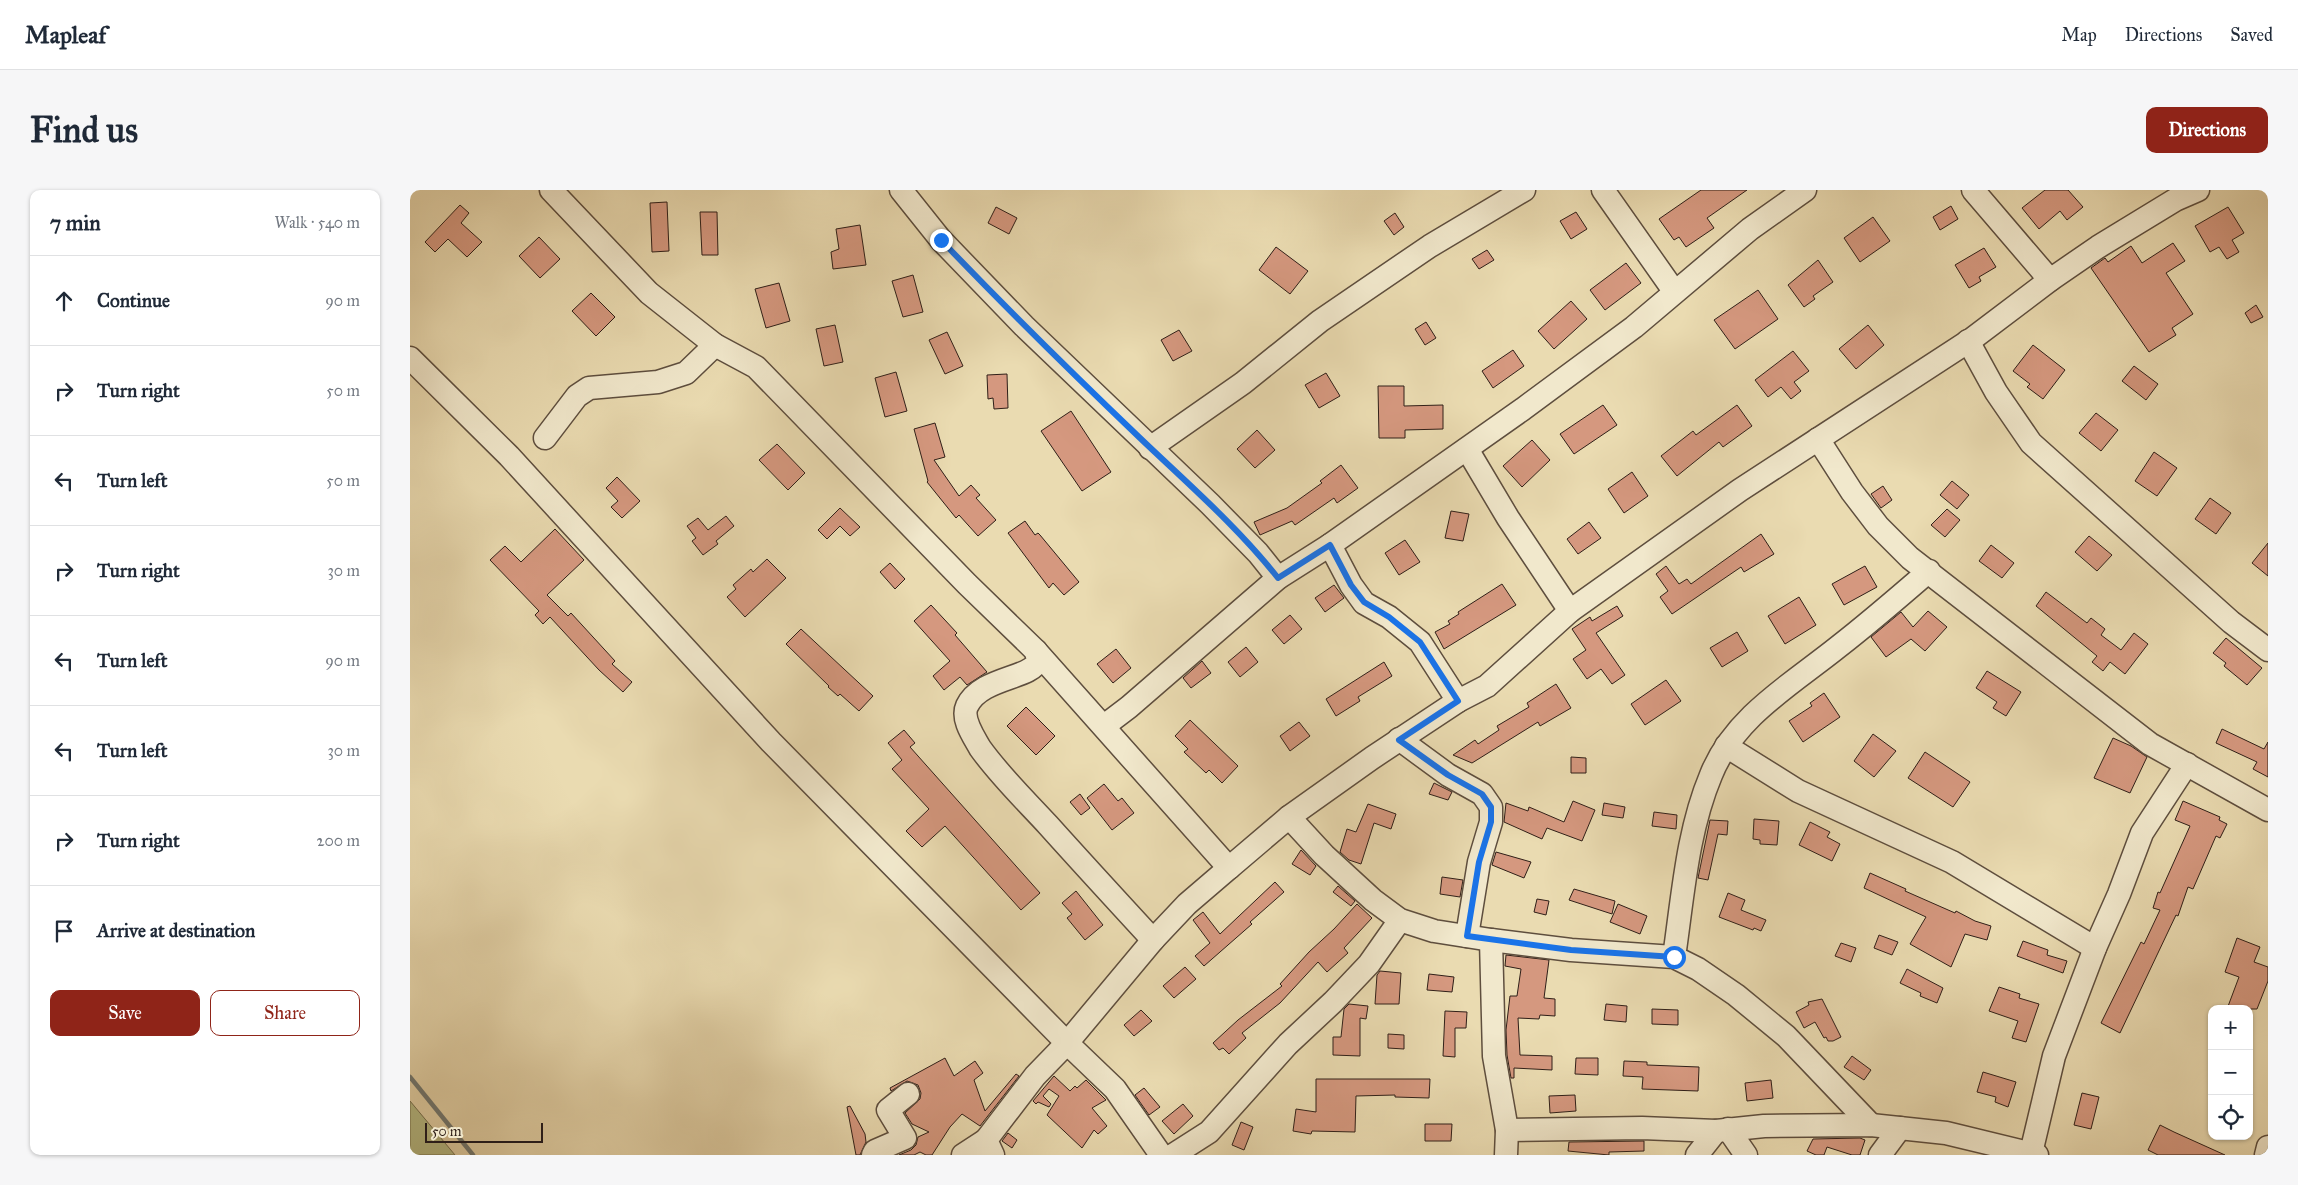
<!DOCTYPE html>
<html lang="en">
<head>
<meta charset="utf-8">
<style>
  :root { --surface:#fff; --page:#f6f6f7; --text:#1f2937; --muted:#747a83; --line:#e0e1e3; --accent:#8f2418 }
  body { margin:0; font-family:"IM FELL Great Primer",serif; background:var(--page); color:var(--text) }
  .controls { position:absolute; right:15px; bottom:15px; display:grid; overflow:hidden; border-radius:10px; box-shadow:0 1px 4px #0004 }
  .controls button { width:45px; height:45px; display:grid; place-items:center; padding:0; border:0; border-bottom:1px solid var(--line); background:var(--surface); color:var(--text); font:25px sans-serif }
  .scale { position:absolute; left:15px; bottom:12px; width:118px; box-sizing:border-box; padding-left:5px; border:2px solid #2f1f18; border-top:0; font-size:14px; line-height:18px; white-space:nowrap; color:#2f1f18; -webkit-text-stroke:4px #f1e8cc; paint-order:stroke }
  .stop { position:absolute; width:15px; height:15px; margin:-11px; border:4px solid #1a73e8; border-radius:50%; background:#fff }
  .stop.end { background:#1a73e8; border-color:#fff; box-shadow:0 1px 5px #0008 }
  .list { margin:0; padding:0; list-style:none }
  h2 { display:flex; justify-content:space-between; align-items:center; height:65px; margin:0; padding:0 20px; font-size:21px }
  h2 small { font-size:16px; font-weight:400; color:var(--muted) }
  .list li { display:grid; grid-template-columns:32px 1fr auto; gap:15px; align-items:center; box-sizing:border-box; height:90px; padding:0 20px; border-top:1px solid var(--line) }
  .list b { display:block; font-size:19px; white-space:nowrap }
  .list em { font-size:16px; font-style:normal; color:var(--muted) }
  .actions { display:flex; gap:10px; padding:15px 20px }
  .actions a { flex:1; padding:11px 0; border:1px solid var(--accent); border-radius:10px; text-align:center; font-size:18px; color:var(--accent) }
  .actions .main { background:var(--accent); color:#fff }
  .icon { flex:none; width:28px; height:28px; fill:none; stroke:currentColor; stroke-width:2; stroke-linecap:round; stroke-linejoin:round }
  .map { position:relative; flex:none; width:1858px; height:965px; overflow:hidden; border-radius:10px }
  header { display:flex; align-items:center; gap:30px; box-sizing:border-box; height:70px; padding:0 25px; background:var(--surface); border-bottom:1px solid var(--line) }
  header strong { font-size:24px }
  nav { display:flex; gap:28px; margin-inline-start:auto; font-size:18px }
  .intro { display:flex; align-items:center; justify-content:space-between; box-sizing:border-box; height:120px; padding:0 30px }
  h1 { margin:0; font-size:35px }
  .button { padding:12px 22px; border-radius:10px; background:var(--accent); color:#fff; font-size:18px; font-weight:700 }
  main { display:flex; gap:30px; padding:0 30px }
  aside { flex:1; background:var(--surface); border-radius:10px; box-shadow:0 1px 4px #0004 }
  .map>svg:first-child { display:block }
</style>
</head>
<body>
<header>
<strong>Mapleaf</strong>
<nav><a>Map</a><a>Directions</a><a>Saved</a></nav>
</header>
<div class="intro"><h1>Find us</h1><a class="button">Directions</a></div>
<main>
<aside>
<h2>7 min<small>Walk · 540 m</small></h2>
<ul class="list">
<li><svg class="icon" aria-label="ahead" viewBox="0 0 24 24"><path d="M12 20V5M6 11l6-6 6 6"/></svg><div><b>Continue</b></div><em>90 m</em></li>
<li><svg class="icon" aria-label="right" viewBox="0 0 24 24"><path d="M7 20v-9h11M14 6l5 5-5 5"/></svg><div><b>Turn right</b></div><em>50 m</em></li>
<li><svg class="icon" aria-label="left" viewBox="0 0 24 24"><path d="M17 20v-9H6M10 6l-5 5 5 5"/></svg><div><b>Turn left</b></div><em>50 m</em></li>
<li><svg class="icon" aria-label="right" viewBox="0 0 24 24"><path d="M7 20v-9h11M14 6l5 5-5 5"/></svg><div><b>Turn right</b></div><em>30 m</em></li>
<li><svg class="icon" aria-label="left" viewBox="0 0 24 24"><path d="M17 20v-9H6M10 6l-5 5 5 5"/></svg><div><b>Turn left</b></div><em>90 m</em></li>
<li><svg class="icon" aria-label="left" viewBox="0 0 24 24"><path d="M17 20v-9H6M10 6l-5 5 5 5"/></svg><div><b>Turn left</b></div><em>30 m</em></li>
<li><svg class="icon" aria-label="right" viewBox="0 0 24 24"><path d="M7 20v-9h11M14 6l5 5-5 5"/></svg><div><b>Turn right</b></div><em>200 m</em></li>
<li><svg class="icon" aria-label="arrive" viewBox="0 0 24 24"><path d="M6 21V4h12l-3 4 3 4H6"/></svg><div><b>Arrive at destination</b></div></li>
</ul>
<div class="actions"><a class="main">Save</a><a>Share</a></div>
</aside>
<div class="map">
<svg width="1858" height="965" viewBox="0 0 1858 965">
  <rect width="100%" height="100%" fill="#eadbb1"/>
  <filter id="stains"><feTurbulence type="fractalNoise" baseFrequency=".004" numOctaves="4"/><feColorMatrix values="0 0 0 0 .2 0 0 0 0 .09 0 0 0 0 .02 0 0 0 .5 -.17"/></filter>
  <radialGradient id="worn" r=".72"><stop offset=".6" stop-color="#630" stop-opacity="0"/><stop offset="1" stop-color="#630" stop-opacity=".3"/></radialGradient>
  <polygon fill="#b8c08a" stroke="#747051" points="0,911 45,965 0,965"/>
  <g fill="none" stroke-linecap="round" stroke-linejoin="round">
    <polyline stroke="#717b77" stroke-width="4.5" points="0,887 63,965"/>
  </g>
  <g fill="#d5987f" stroke="#2f1f18">
    <polygon points="1291,0 1337,0 1297,28 1304,38 1276,57 1269,47 1264,50 1249,29"/>
    <polygon points="1635,0 1658,0 1673,17 1657,30 1650,21 1629,39 1612,18"/>
    <polygon points="257,12 259,61 242,62 240,13"/>
    <polygon points="50,15 59,23 51,33 72,52 57,67 38,49 25,62 15,52"/>
    <polygon points="1541,16 1548,29 1530,40 1523,27"/>
    <polygon points="586,17 607,28 599,44 578,33"/>
    <polygon points="1818,17 1834,43 1822,50 1829,62 1817,69 1809,57 1800,62 1785,36"/>
    <polygon points="290,22 307,22 308,65 292,65"/>
    <polygon points="1166,22 1177,39 1161,49 1150,31"/>
    <polygon points="985,23 994,37 984,45 974,31"/>
    <polygon points="1463,27 1480,51 1450,72 1434,48"/>
    <polygon points="450,35 456,75 423,79 421,62 429,59 426,39"/>
    <polygon points="129,47 150,69 130,88 109,66"/>
    <polygon points="1763,53 1775,71 1756,83 1783,124 1762,138 1766,145 1739,162 1681,78 1695,68 1698,72 1721,56 1732,73"/>
    <polygon points="866,57 898,81 880,104 849,80"/>
    <polygon points="1574,58 1586,77 1569,87 1571,91 1559,98 1545,75"/>
    <polygon points="1077,60 1084,70 1069,79 1062,69"/>
    <polygon points="1408,70 1423,92 1403,106 1405,109 1394,117 1378,95"/>
    <polygon points="1216,73 1231,93 1195,120 1180,100"/>
    <polygon points="503,85 513,122 493,127 482,91"/>
    <polygon points="369,93 380,131 356,138 345,99"/>
    <polygon points="1348,100 1368,129 1325,159 1304,130"/>
    <polygon points="181,103 205,127 186,146 162,121"/>
    <polygon points="1161,111 1177,129 1144,159 1128,141"/>
    <polygon points="1846,115 1853,127 1841,133 1835,123"/>
    <polygon points="1016,132 1026,148 1015,155 1005,139"/>
    <polygon points="425,135 433,172 414,176 406,139"/>
    <polygon points="1458,135 1474,155 1446,179 1429,159"/>
    <polygon points="769,140 782,161 763,171 751,150"/>
    <polygon points="537,142 553,176 535,184 519,150"/>
    <polygon points="1623,155 1655,180 1633,209 1617,197 1620,194 1603,181"/>
    <polygon points="1103,160 1114,176 1083,198 1072,181"/>
    <polygon points="1383,161 1399,181 1384,192 1391,201 1381,209 1371,197 1358,207 1345,190"/>
    <polygon points="1724,176 1748,194 1736,210 1712,191"/>
    <polygon points="486,182 497,221 475,227 465,188"/>
    <polygon points="916,183 930,206 909,218 895,195"/>
    <polygon points="597,184 598,218 584,219 583,208 578,209 577,185"/>
    <polygon points="968,196 994,196 994,216 1033,215 1033,239 995,240 995,248 969,248"/>
    <polygon points="1193,215 1207,235 1164,264 1150,244"/>
    <polygon points="1327,215 1342,236 1313,257 1309,252 1267,286 1251,266 1283,241 1286,245"/>
    <polygon points="661,221 701,282 672,301 631,241"/>
    <polygon points="1686,223 1708,240 1691,261 1669,243"/>
    <polygon points="525,233 535,267 524,270 549,306 561,295 570,305 566,308 586,330 568,346 549,325 546,328 517,292 518,291 504,239"/>
    <polygon points="847,240 865,260 845,278 827,259"/>
    <polygon points="1122,250 1140,270 1112,297 1093,276"/>
    <polygon points="367,254 395,283 378,300 349,270"/>
    <polygon points="1744,262 1767,278 1747,306 1725,291"/>
    <polygon points="931,275 948,298 927,313 924,308 885,335 882,331 850,345 844,332 877,318 912,293 910,291"/>
    <polygon points="1222,282 1238,306 1214,323 1198,299"/>
    <polygon points="207,287 230,311 212,328 201,317 208,311 196,298"/>
    <polygon points="1542,291 1559,305 1547,319 1530,305"/>
    <polygon points="1473,296 1482,310 1471,318 1461,304"/>
    <polygon points="1800,308 1821,323 1806,344 1785,329"/>
    <polygon points="430,318 450,337 440,346 430,336 417,349 408,340"/>
    <polygon points="1537,319 1550,330 1535,347 1521,335"/>
    <polygon points="1041,321 1059,324 1053,351 1035,348"/>
    <polygon points="316,326 324,336 306,351 308,354 293,365 282,351 286,348 277,336 288,328 298,340"/>
    <polygon points="615,331 625,345 628,343 630,345 669,392 654,405 643,393 639,398 598,343"/>
    <polygon points="1179,332 1191,348 1168,364 1157,349"/>
    <polygon points="145,339 174,370 137,405 158,426 161,423 205,471 202,474 222,492 213,502 189,480 140,427 133,434 125,425 129,421 80,370 95,356 111,372"/>
    <polygon points="1351,344 1364,364 1334,382 1331,377 1262,424 1250,407 1258,401 1246,384 1256,376 1269,394 1277,389 1281,394"/>
    <polygon points="1679,346 1702,365 1687,381 1665,362"/>
    <polygon points="995,350 1010,372 989,385 975,363"/>
    <polygon points="1858,353 1858,386 1842,373"/>
    <polygon points="1581,355 1604,373 1592,388 1569,371"/>
    <polygon points="357,369 376,388 335,427 317,407 326,399 323,395 341,379 343,382"/>
    <polygon points="480,373 495,389 485,399 470,382"/>
    <polygon points="1455,376 1467,397 1434,415 1422,394"/>
    <polygon points="1092,394 1106,415 1034,459 1025,442 1040,434 1038,431 1049,424 1048,422"/>
    <polygon points="924,395 934,408 915,422 905,408"/>
    <polygon points="1636,402 1677,433 1681,428 1695,439 1691,445 1711,460 1724,443 1738,454 1715,484 1700,472 1693,481 1682,472 1687,466 1626,416"/>
    <polygon points="1389,407 1406,435 1375,454 1358,426"/>
    <polygon points="521,415 547,443 545,445 577,482 557,495 550,487 534,500 523,486 540,471 504,431"/>
    <polygon points="1207,416 1213,426 1186,443 1215,485 1202,494 1191,479 1177,489 1163,469 1176,460 1162,439 1180,427 1182,431"/>
    <polygon points="1518,421 1537,437 1515,461 1501,449 1476,467 1461,447 1491,422 1503,437"/>
    <polygon points="880,425 892,439 874,454 862,440"/>
    <polygon points="391,439 463,506 449,521 430,504 428,506 418,497 419,496 376,454"/>
    <polygon points="1327,442 1338,461 1312,477 1300,458"/>
    <polygon points="1816,448 1852,478 1837,495 1814,476 1816,473 1803,463"/>
    <polygon points="836,457 848,472 830,487 818,472"/>
    <polygon points="706,459 721,478 703,493 687,474"/>
    <polygon points="792,471 801,483 781,498 773,488"/>
    <polygon points="974,472 982,486 948,507 950,511 926,526 916,509"/>
    <polygon points="1577,481 1611,502 1596,526 1583,518 1587,512 1566,498"/>
    <polygon points="1256,490 1271,511 1235,535 1221,514"/>
    <polygon points="1146,494 1161,518 1130,536 1128,532 1062,573 1043,565 1065,550 1068,554 1089,540 1087,536 1119,517 1117,513"/>
    <polygon points="1414,503 1430,527 1393,552 1379,531 1402,516 1400,513"/>
    <polygon points="616,517 645,546 626,565 597,536"/>
    <polygon points="780,530 828,576 812,593 799,580 796,583 774,562 778,559 765,546"/>
    <polygon points="889,532 900,546 880,561 870,546"/>
    <polygon points="1812,539 1854,559 1858,552 1858,587 1843,579 1847,572 1806,553"/>
    <polygon points="494,540 505,553 500,557 630,703 611,720 535,636 512,657 496,641 519,619 482,579 492,570 478,553"/>
    <polygon points="1463,544 1486,561 1464,587 1444,571"/>
    <polygon points="1703,548 1721,556 1737,567 1720,603 1684,588"/>
    <polygon points="1515,562 1560,592 1543,617 1498,588"/>
    <polygon points="1161,567 1176,568 1176,583 1161,583"/>
    <polygon points="1024,593 1042,602 1038,610 1019,604"/>
    <polygon points="694,594 708,611 712,608 724,623 702,640 677,608"/>
    <polygon points="670,604 680,618 671,625 660,612"/>
    <polygon points="1163,611 1185,620 1172,651 1137,638 1132,649 1094,632 1096,613 1118,621 1119,617 1154,632"/>
    <polygon points="1773,611 1810,627 1809,630 1817,634 1810,648 1806,646 1783,699 1778,697 1768,726 1766,725 1710,843 1691,833 1731,752 1734,754 1750,720 1743,718 1748,702 1750,703 1780,636 1765,630"/>
    <polygon points="1194,613 1215,617 1213,628 1192,625"/>
    <polygon points="958,614 986,624 981,639 964,633 951,674 939,670 930,662 937,639 946,642"/>
    <polygon points="1244,622 1267,625 1266,639 1242,636"/>
    <polygon points="1344,629 1369,631 1367,655 1350,654 1350,650 1343,649"/>
    <polygon points="1300,630 1318,631 1317,645 1308,644 1298,690 1288,688"/>
    <polygon points="1400,632 1420,642 1417,647 1430,654 1422,671 1389,655"/>
    <polygon points="891,660 906,676 900,685 882,674"/>
    <polygon points="1086,662 1121,672 1114,688 1082,675"/>
    <polygon points="1460,683 1496,699 1495,701 1545,723 1546,721 1565,731 1581,736 1577,750 1555,744 1541,777 1500,754 1516,727 1454,698"/>
    <polygon points="1032,687 1053,690 1050,707 1030,704"/>
    <polygon points="865,692 874,702 840,732 842,734 794,776 785,766 800,753 783,730 793,722 810,744"/>
    <polygon points="928,696 945,711 941,716 923,702"/>
    <polygon points="1164,699 1205,711 1202,724 1159,710"/>
    <polygon points="666,701 693,735 675,750 657,728 662,724 652,713"/>
    <polygon points="1318,703 1335,710 1331,720 1356,730 1351,741 1344,738 1343,740 1309,727"/>
    <polygon points="1127,709 1139,711 1136,725 1124,722"/>
    <polygon points="947,714 962,728 934,758 938,763 917,782 908,772 870,813 832,843 836,848 819,864 813,858 809,860 803,853 828,830 872,796 870,794 899,762 924,739"/>
    <polygon points="1208,714 1237,726 1230,744 1200,732"/>
    <polygon points="1469,745 1488,752 1482,765 1464,758"/>
    <polygon points="1827,748 1850,757 1844,772 1858,777 1858,791 1847,819 1817,819 1829,787 1815,782"/>
    <polygon points="1613,751 1638,760 1637,765 1657,771 1653,783 1607,766"/>
    <polygon points="1431,753 1446,758 1441,772 1425,766"/>
    <polygon points="1096,765 1139,770 1134,808 1145,809 1145,826 1130,825 1129,829 1108,828 1110,865 1142,866 1142,880 1104,878 1104,888 1101,888 1097,865 1096,840 1100,806 1107,806 1111,779 1095,776"/>
    <polygon points="775,777 786,789 764,808 753,796"/>
    <polygon points="1497,779 1533,798 1527,813 1510,806 1511,803 1490,793"/>
    <polygon points="970,781 991,783 989,814 965,814 967,785"/>
    <polygon points="1019,784 1044,787 1042,802 1017,800"/>
    <polygon points="1589,797 1610,804 1609,808 1629,814 1616,852 1602,848 1608,831 1579,821"/>
    <polygon points="1412,809 1431,847 1423,851 1418,851 1416,847 1414,848 1405,832 1394,838 1386,822 1399,815 1398,812"/>
    <polygon points="939,814 958,816 956,829 950,828 950,866 923,865 923,847 931,847 934,819"/>
    <polygon points="1196,814 1217,816 1216,832 1194,830"/>
    <polygon points="1242,819 1268,820 1268,835 1242,834"/>
    <polygon points="731,820 742,831 724,846 714,835"/>
    <polygon points="1035,821 1057,822 1056,838 1045,838 1045,867 1033,866"/>
    <polygon points="978,844 994,845 994,859 978,858"/>
    <polygon points="1442,866 1461,880 1454,890 1434,877"/>
    <polygon points="535,868 544,886 565,871 573,883 564,890 575,921 606,884 609,886 570,936 552,924 540,937 522,965 516,965 510,962 504,965 489,965 501,960 506,955 508,947 519,942 502,934 495,923 510,909 511,903 508,895 497,891 481,901 480,898"/>
    <polygon points="1166,868 1188,868 1188,885 1165,884"/>
    <polygon points="1214,871 1237,872 1237,875 1289,877 1288,901 1232,899 1233,887 1213,886"/>
    <polygon points="1573,882 1606,892 1598,917 1585,912 1586,907 1567,902"/>
    <polygon points="644,886 660,901 665,896 667,898 676,890 696,910 682,918 697,936 688,944 684,940 672,958 637,925 649,906 639,899 633,906 641,914 639,917 628,912 626,914 623,911"/>
    <polygon points="906,889 1020,889 1019,908 985,907 985,905 946,906 945,942 902,941 901,944 883,941 886,919 906,922"/>
    <polygon points="1361,890 1363,908 1337,911 1335,893"/>
    <polygon points="734,898 750,917 739,925 725,905"/>
    <polygon points="1672,903 1689,907 1681,939 1664,935"/>
    <polygon points="1165,905 1166,921 1140,923 1139,906"/>
    <polygon points="773,914 783,926 764,944 752,931"/>
    <polygon points="440,916 455,944 456,952 450,965 446,965 437,917"/>
    <polygon points="831,932 843,937 834,960 822,955"/>
    <polygon points="1015,934 1042,934 1041,951 1015,951"/>
    <polygon points="1750,935 1764,942 1815,965 1748,965 1738,960"/>
    <polygon points="598,943 607,950 602,958 592,951"/>
    <polygon points="1450,948 1455,950 1450,965 1442,965 1417,957 1414,965 1406,965 1397,961 1403,949"/>
    <polygon points="1234,951 1234,961 1199,962 1199,965 1158,961 1159,952"/>
  </g>
  <g fill="none" stroke-linecap="round" stroke-linejoin="round">
    <defs>
      <g id="minor">
        <polyline points="141,0 239,103 305,155 346,177 557,394 626,461 819,678 879,627 962,568 1048,511 1077,496 1160,421 1330,300 1562,149 1640,90 1688,57 1765,10 1788,0"/>
        <polyline points="491,0 531,50 614,136 800,314 848,363 868,388"/>
        <polyline points="1193,0 1264,101"/>
        <polyline points="1563,0 1640,90"/>
        <polyline points="1558,151 1586,202 1621,253 1821,432 1858,460"/>
        <polyline points="0,168 99,266 361,552 657,853 743,750 777,714 819,678"/>
        <polyline points="135,248 167,206 179,198 248,192 276,183 305,155"/>
        <polyline points="1408,249 1442,302 1468,336 1500,368 1740,554 1858,620"/>
        <polyline points="740,258 833,193 910,131 1020,56 1114,0"/>
        <polyline points="1057,259 1098,328 1160,421"/>
        <polyline points="920,355 941,395 954,413 979,427 1010,452 1048,511"/>
        <path d="M626,461L628,471C621,489 571,487 557,516C551,529 564,547 570,558C590,586 615,610 638,635C673,674 708,712 743,750"/>
        <polyline points="694,536 719,517 868,388 920,355 1113,219 1224,137 1340,39 1395,0"/>
        <polyline points="989,549 1038,585 1072,604 1081,617 1081,632 1069,672 1057,746"/>
        <polyline points="1316,556 1388,601 1542,672 1685,758"/>
        <polyline points="879,627 914,665 963,710 990,730 1024,741 1081,750 1161,760 1264,767 1288,779 1326,805 1376,846 1461,935"/>
        <polyline points="1081,750 1084,866 1097,940 1096,965"/>
        <path d="M1264,767C1273,706 1277,642 1301,585C1324,527 1382,494 1428,457C1459,433 1489,407 1519,381"/>
        <polyline points="1318,939 1336,965"/>
        <polyline points="1097,940 1232,938 1306,941 1354,936 1461,935 1536,943 1627,965"/>
        <polyline points="1621,963 1644,866 1685,758 1709,704 1732,643 1777,574"/>
        <polyline points="463,965 465,961 495,948 478,920 498,904"/>
        <polyline points="553,965 576,950"/>
        <polyline points="583,965 576,950 625,886 657,853 705,899 751,965"/>
        <polyline points="763,965 799,942 878,854 923,812 959,774 990,730"/>
        <polyline points="1287,965 1306,941"/>
        <polyline points="1470,965 1490,938"/>
        <polyline points="1856,965 1858,957"/>
      </g>
    </defs>
    <use href="#minor" stroke="#5e4e3e" stroke-width="25"/>
    <use href="#minor" stroke="#f1e8cc" stroke-width="22"/>
  </g>
  <g fill="none" stroke-linecap="round" stroke-linejoin="round">
    <path stroke="#1a73e8" stroke-width="6" d="M531,50C596,118 662,183 730,248C777,293 827,336 868,388L920,355L941,395L954,412L979,427L1010,452L1048,511L989,550L1038,585L1072,604L1081,617V632L1069,672L1057,746L1161,760L1264,767"/>
  </g>
  <rect width="100%" height="100%" filter="url(#stains)"/>
  <rect width="100%" height="100%" fill="url(#worn)"/>
</svg>
<div class="controls">
<button>+</button>
<button>−</button>
<button><svg class="icon" aria-label="locate" viewBox="0 0 24 24"><circle cx="12" cy="12" r="6"/><path d="M12 2v4M12 18v4M2 12h4M18 12h4"/></svg></button>
</div>
<div class="scale">50 m</div>
<div class="stop" style="left:1264px;top:767px"></div>
<div class="stop end" style="left:531px;top:50px"></div>
</div>
</main>
</body>
</html>
